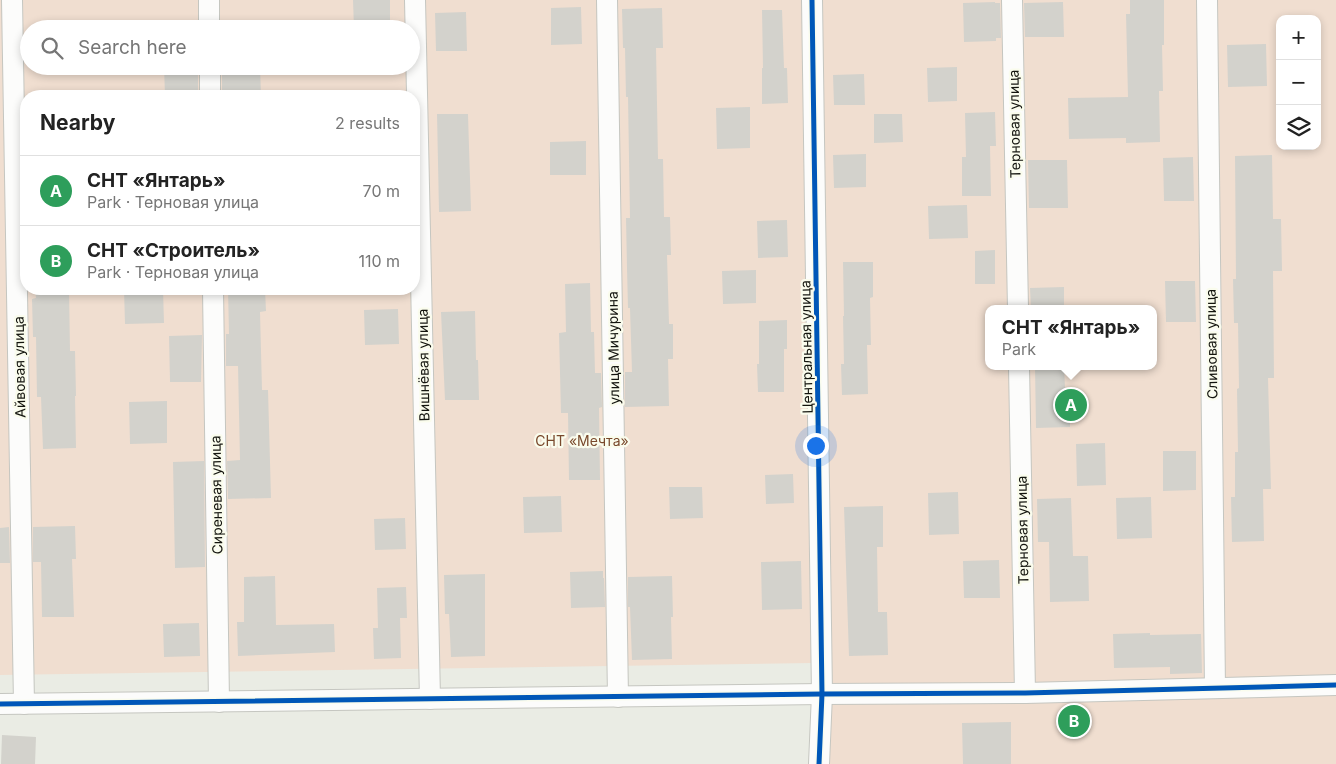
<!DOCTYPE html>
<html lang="en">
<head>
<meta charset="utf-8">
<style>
  :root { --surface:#fff; --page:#f2f2f2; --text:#222; --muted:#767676; --line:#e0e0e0; --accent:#5e6059 }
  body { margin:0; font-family:Inter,sans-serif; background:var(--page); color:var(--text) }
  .controls { position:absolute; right:15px; top:15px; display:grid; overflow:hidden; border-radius:10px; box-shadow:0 2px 8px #0003 }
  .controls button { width:45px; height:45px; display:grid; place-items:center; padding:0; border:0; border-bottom:1px solid var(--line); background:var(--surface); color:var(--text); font:25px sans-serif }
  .you { position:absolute; left:815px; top:445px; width:18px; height:18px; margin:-12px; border:4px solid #fff; border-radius:50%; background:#1a73e8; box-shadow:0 0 0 8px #1a73e833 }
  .badge { display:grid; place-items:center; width:32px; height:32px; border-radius:50%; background:var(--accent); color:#fff; font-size:16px; font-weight:700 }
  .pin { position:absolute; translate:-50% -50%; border:2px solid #fff; box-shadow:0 1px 5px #0006 }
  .popup { position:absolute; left:985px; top:305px; width:172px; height:65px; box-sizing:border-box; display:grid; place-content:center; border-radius:10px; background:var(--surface); filter:drop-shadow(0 1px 4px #0005); font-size:16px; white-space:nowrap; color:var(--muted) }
  .popup b { font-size:19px; color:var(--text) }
  .popup::after { content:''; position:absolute; left:50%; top:100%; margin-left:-10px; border:10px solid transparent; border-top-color:var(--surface) }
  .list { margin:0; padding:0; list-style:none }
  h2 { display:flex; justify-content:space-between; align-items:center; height:65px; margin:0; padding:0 20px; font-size:21px }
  h2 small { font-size:16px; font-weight:400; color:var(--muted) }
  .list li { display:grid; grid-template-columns:32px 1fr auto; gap:15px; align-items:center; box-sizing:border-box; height:70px; padding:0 20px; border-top:1px solid var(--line) }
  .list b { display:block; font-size:19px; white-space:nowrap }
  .list p { margin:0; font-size:16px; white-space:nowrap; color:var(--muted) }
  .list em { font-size:16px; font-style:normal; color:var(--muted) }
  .icon { flex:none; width:28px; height:28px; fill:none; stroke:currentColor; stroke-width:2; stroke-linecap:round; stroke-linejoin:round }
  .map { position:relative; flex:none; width:1336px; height:764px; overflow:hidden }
  .search { position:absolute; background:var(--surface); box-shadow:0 2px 8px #0003; left:20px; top:20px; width:400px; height:55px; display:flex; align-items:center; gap:12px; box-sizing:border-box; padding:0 18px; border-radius:28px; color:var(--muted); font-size:19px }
  .panel { position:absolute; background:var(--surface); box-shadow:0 2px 8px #0003; left:20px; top:90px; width:400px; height:205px; border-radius:20px }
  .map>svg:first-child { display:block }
</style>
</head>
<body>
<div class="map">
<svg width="1336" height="764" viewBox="0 0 1336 764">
  <rect width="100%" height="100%" fill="#eaece4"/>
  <path fill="#f0ded0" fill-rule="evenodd" d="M0,0H1336V764H813L812,663L0,675ZM1280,19H1317V146H1280ZM29,29H411V66H29ZM26,96H414V289H26ZM988,309H1154V366H988Z"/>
  <g fill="#d3d2cc">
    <polygon points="353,0 390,0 390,29 354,29"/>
    <polygon points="1130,0 1164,0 1164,45 1162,45 1163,91 1159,91 1160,142 1126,143 1126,138 1069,139 1068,98 1128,97 1126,14 1130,14"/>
    <polygon points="995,2 995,3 1000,3 1001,38 996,38 996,41 964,42 963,3"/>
    <polygon points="1063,2 1064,37 1025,37 1024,3"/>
    <polygon points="581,7 582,44 551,45 551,8"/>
    <polygon points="662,8 663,48 656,48 658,159 663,159 664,217 670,217 671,255 667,255 669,324 673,324 673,359 668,359 669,406 625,407 625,372 632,372 630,308 628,308 627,268 626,218 630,218 628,97 626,97 625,48 623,48 622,9"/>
    <polygon points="762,10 782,10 784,68 787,68 788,103 762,104 762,68 763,68"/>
    <polygon points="466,12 467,51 436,51 435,13"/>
    <polygon points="1266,44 1267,86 1228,87 1227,45"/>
    <polygon points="164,66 198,66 198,96 165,96"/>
    <polygon points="222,66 260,66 261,96 222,96"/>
    <polygon points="957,67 957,101 928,102 927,68"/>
    <polygon points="864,74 865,105 834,105 833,75"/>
    <polygon points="750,107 750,148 717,149 716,108"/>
    <polygon points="995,112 996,146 990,146 991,196 962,196 962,157 966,157 965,113"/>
    <polygon points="437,114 468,114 471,211 439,212"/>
    <polygon points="874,114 902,114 903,142 874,143"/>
    <polygon points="586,141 586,175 550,175 550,142"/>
    <polygon points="866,154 866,187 834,188 833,155"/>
    <polygon points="1272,155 1273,219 1281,219 1282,271 1273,271 1274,378 1268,378 1271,489 1263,489 1264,541 1232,542 1231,497 1235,497 1235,452 1238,452 1237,389 1239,388 1238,323 1234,323 1233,279 1236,279 1235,156"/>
    <polygon points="1193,157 1194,201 1164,201 1163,158"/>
    <polygon points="1028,160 1067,160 1068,208 1029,208"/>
    <polygon points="967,205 968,238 929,239 928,206"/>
    <polygon points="787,220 788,257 758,258 757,221"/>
    <polygon points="995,250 995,284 975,284 975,251"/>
    <polygon points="843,262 873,262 873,297 870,298 871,345 867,345 868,394 842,395 841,364 844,364 843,316 844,316"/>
    <polygon points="756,270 756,303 723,304 722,271"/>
    <polygon points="1165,281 1195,281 1196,322 1166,322"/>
    <polygon points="590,283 591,332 594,332 595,373 601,373 602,407 599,408 600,480 569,480 568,413 561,413 559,333 566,332 565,284"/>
    <polygon points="1064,287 1064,309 1031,309 1030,288"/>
    <polygon points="35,289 69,289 70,351 75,351 76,396 75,396 76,448 43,449 41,397 37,397 36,337 33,337 32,299 36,298"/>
    <polygon points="124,289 163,289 164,323 125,324"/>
    <polygon points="228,289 265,289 266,311 260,312 262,390 268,390 271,498 228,499 227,461 240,460 238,366 226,366 226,334 229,334"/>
    <polygon points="398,309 399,344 365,345 364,310"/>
    <polygon points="475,311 476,360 478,360 479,400 445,400 441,312"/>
    <polygon points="787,320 787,349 784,349 784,392 758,392 757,364 759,364 759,321"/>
    <polygon points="202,335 201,382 170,382 169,336"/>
    <polygon points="1035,366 1064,366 1065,388 1069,388 1070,427 1036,428"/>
    <polygon points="167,401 167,443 130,444 129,402"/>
    <polygon points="1105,443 1106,485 1077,486 1076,444"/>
    <polygon points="1163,451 1196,451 1196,490 1163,491"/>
    <polygon points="204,461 205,567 175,568 173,462"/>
    <polygon points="793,474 794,503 766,504 765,475"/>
    <polygon points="669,487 702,487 703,518 670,519"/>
    <polygon points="958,492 959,534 929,535 928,493"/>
    <polygon points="561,496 562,532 524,533 523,497"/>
    <polygon points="1151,497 1152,538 1117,539 1116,498"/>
    <polygon points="1071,498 1073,556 1088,556 1089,601 1050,602 1049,542 1038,542 1037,499"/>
    <polygon points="883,506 883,547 877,547 878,612 887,612 888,655 849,656 844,507"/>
    <polygon points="405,518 406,549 375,550 374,519"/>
    <polygon points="75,526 76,559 72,559 74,617 42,617 41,562 33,562 33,527"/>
    <polygon points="9,527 10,563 0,563 0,528"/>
    <polygon points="999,560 1000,598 964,598 963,561"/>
    <polygon points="801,561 802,609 762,610 761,562"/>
    <polygon points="603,571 603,578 604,578 605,607 571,608 570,572"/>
    <polygon points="485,574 485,656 451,657 449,614 445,614 444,575"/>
    <polygon points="275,576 276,625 334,624 335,652 238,656 237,622 244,622 244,577"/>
    <polygon points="672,576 673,617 671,617 672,659 632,660 630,607 628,607 628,577"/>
    <polygon points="406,587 407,618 400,618 401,658 374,659 373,628 378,628 377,588"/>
    <polygon points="199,623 200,656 164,657 163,624"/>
    <polygon points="1150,633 1150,635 1201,634 1202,673 1170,674 1170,667 1114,668 1113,634"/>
    <polygon points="1011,722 1011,764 963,764 962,723"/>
    <polygon points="2,735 36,737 35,764 1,764"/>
  </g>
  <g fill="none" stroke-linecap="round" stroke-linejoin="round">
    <defs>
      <g id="minor">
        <polyline points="12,0 24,704"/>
        <polyline points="209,0 209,29"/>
        <polyline points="415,0 430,699"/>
        <polyline points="607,0 618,697"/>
        <polyline points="812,0 822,694 819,764"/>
        <polyline points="1012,0 1018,309"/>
        <polyline points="1207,0 1215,688"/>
        <polyline points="210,66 210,96"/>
        <polyline points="213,289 219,702"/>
        <polyline points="1019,366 1025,693"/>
        <polyline points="0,704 822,694 1025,693 1336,685"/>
      </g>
    </defs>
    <use href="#minor" stroke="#c5c6c0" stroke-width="22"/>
    <use href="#minor" stroke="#fcfcfb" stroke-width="20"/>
    <defs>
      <g id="cycleway">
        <polyline points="812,0 822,694 819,764"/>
        <polyline points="0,704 822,694 1025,693 1336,685"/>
      </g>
    </defs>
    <use href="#cycleway" stroke="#fafced" stroke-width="8"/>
    <use href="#cycleway" stroke="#0057b8" stroke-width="5"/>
  </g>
  <g text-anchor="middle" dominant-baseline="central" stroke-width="4.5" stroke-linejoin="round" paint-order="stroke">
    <g font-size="14" fill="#13140e" stroke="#fafced">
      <text transform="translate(1014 124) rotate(-91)">Терновая улица</text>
      <text transform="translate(1211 344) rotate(-91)">Сливовая улица</text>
      <text transform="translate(806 347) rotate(-91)">Центральная улица</text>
      <text transform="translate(613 348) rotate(-91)">улица Мичурина</text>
      <text transform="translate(423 365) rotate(-91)">Вишнёвая улица</text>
      <text transform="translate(19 367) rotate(-91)">Айвовая улица</text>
      <text transform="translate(216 495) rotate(-91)">Сиреневая улица</text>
      <text transform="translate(1022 530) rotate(-91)">Терновая улица</text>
    </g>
    <g font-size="14" fill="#79492c" stroke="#fafced">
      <text x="582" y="440">СНТ «Мечта»</text>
    </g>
  </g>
</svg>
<div class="controls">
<button>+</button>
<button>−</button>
<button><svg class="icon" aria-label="layers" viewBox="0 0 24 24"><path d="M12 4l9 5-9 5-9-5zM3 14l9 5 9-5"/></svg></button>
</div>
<div class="you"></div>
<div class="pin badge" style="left:1071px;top:405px;background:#2e9e5b">A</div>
<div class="popup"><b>СНТ «Янтарь»</b>Park</div>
<div class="pin badge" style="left:1074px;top:721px;background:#2e9e5b">B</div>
<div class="search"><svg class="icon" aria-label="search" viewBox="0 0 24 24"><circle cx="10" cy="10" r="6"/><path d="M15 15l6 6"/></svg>Search here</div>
<section class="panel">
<h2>Nearby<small>2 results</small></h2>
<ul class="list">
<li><span class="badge" style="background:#2e9e5b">A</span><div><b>СНТ «Янтарь»</b><p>Park · Терновая улица</p></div><em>70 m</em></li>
<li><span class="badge" style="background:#2e9e5b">B</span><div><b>СНТ «Строитель»</b><p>Park · Терновая улица</p></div><em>110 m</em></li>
</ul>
</section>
</div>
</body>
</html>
